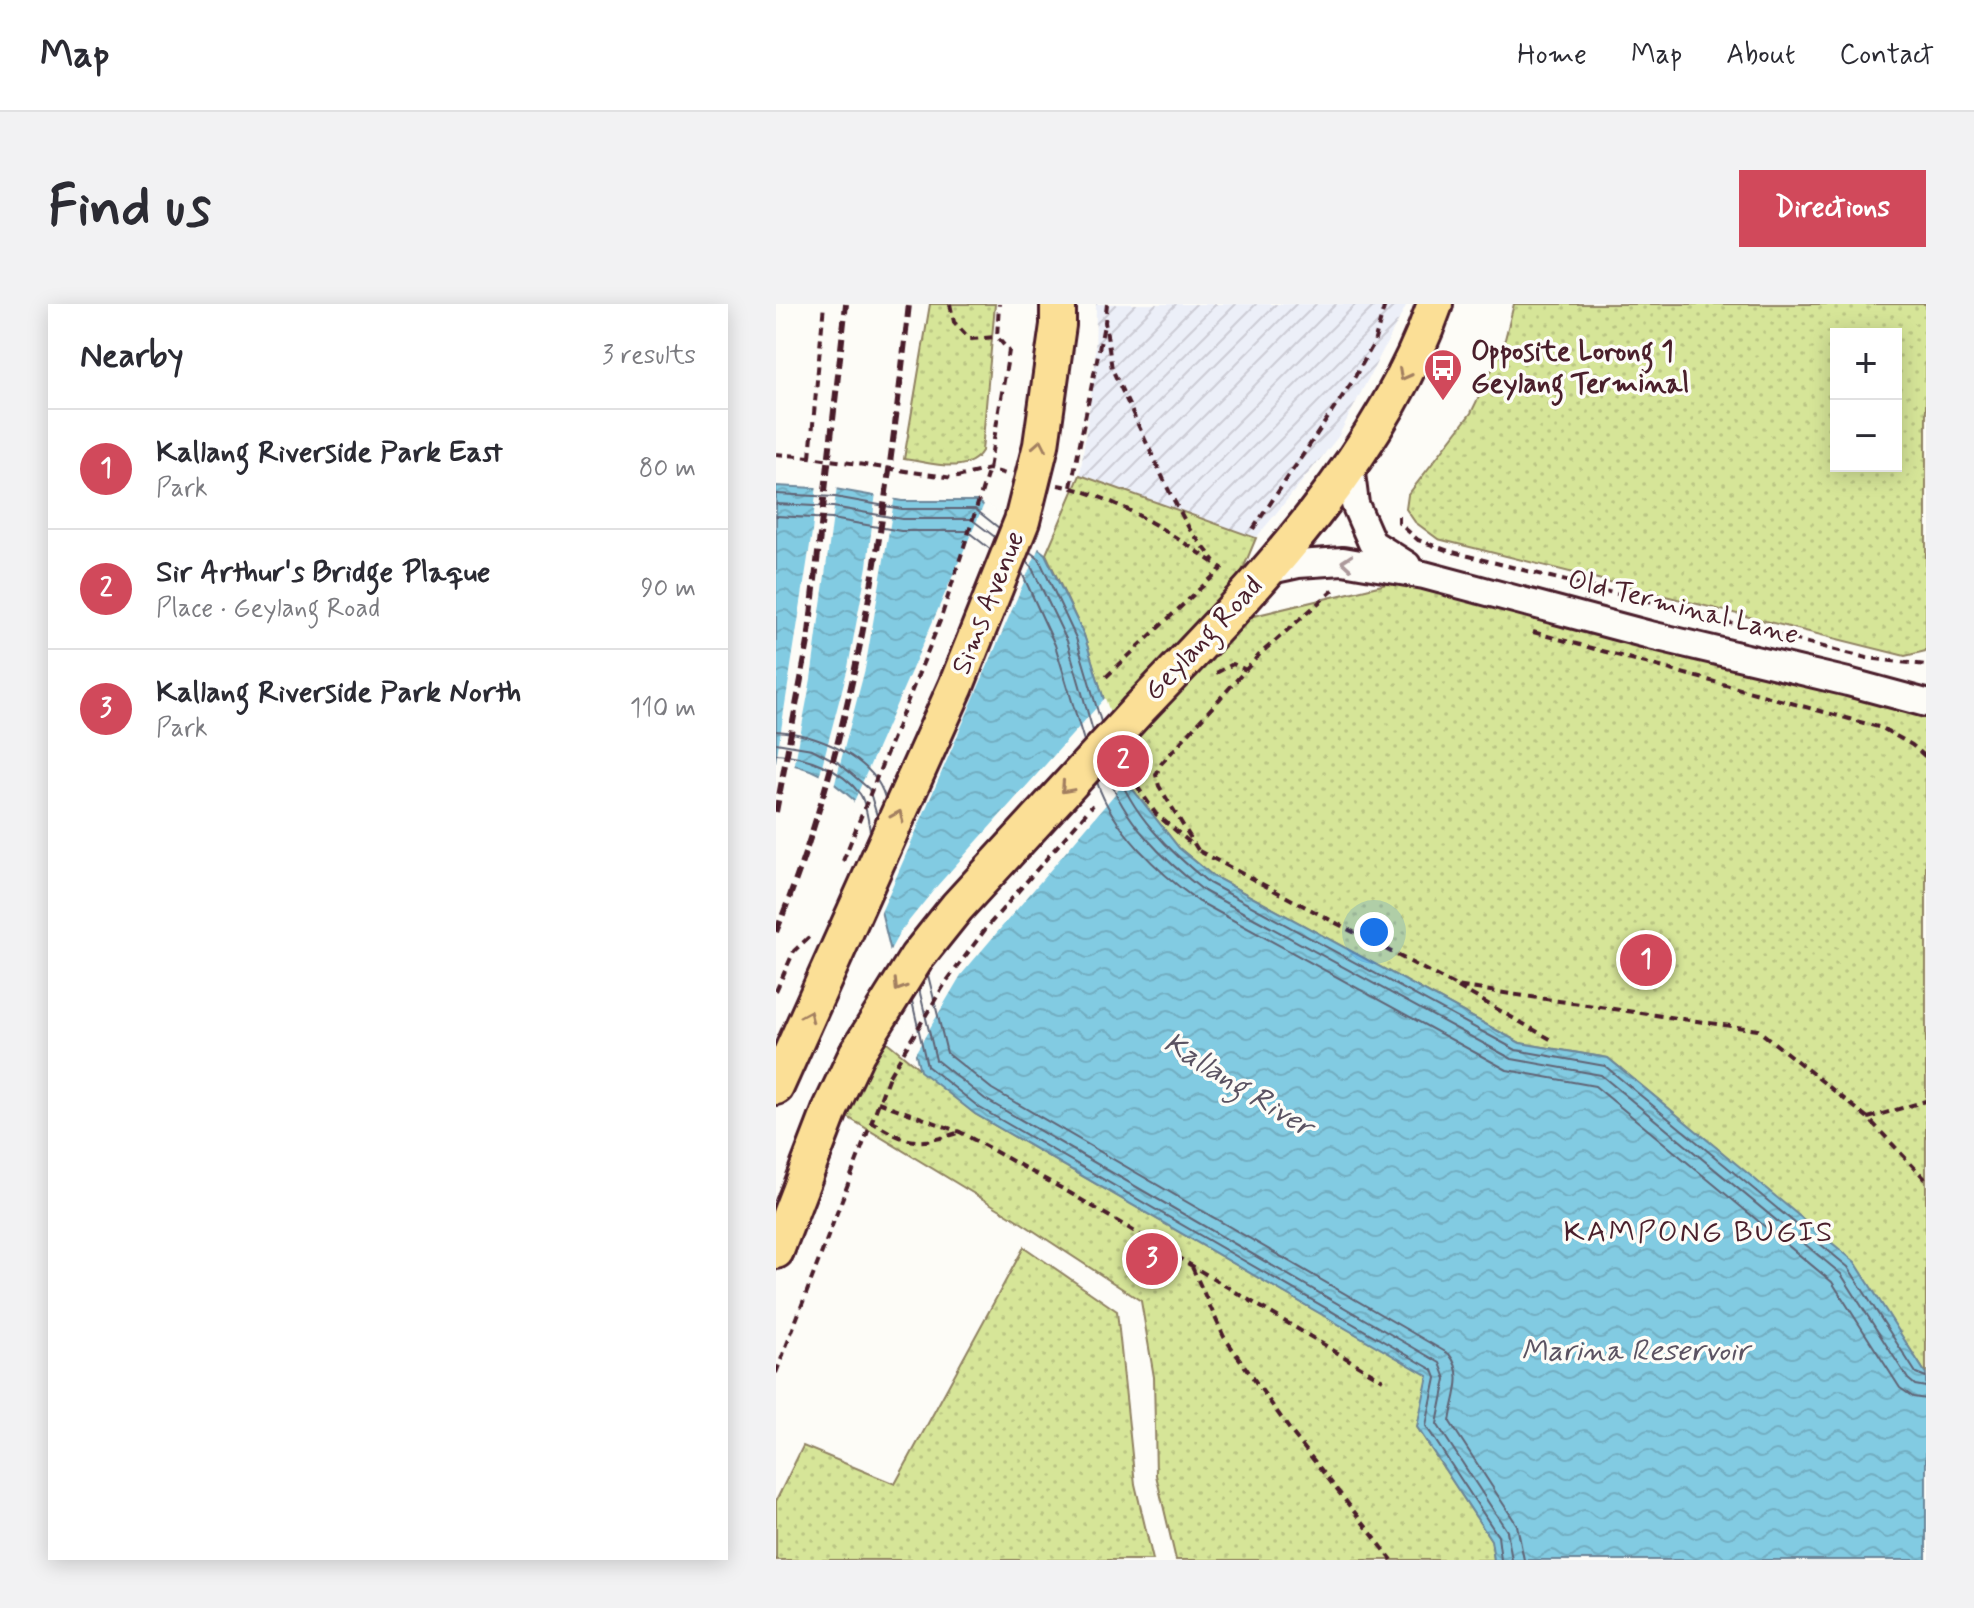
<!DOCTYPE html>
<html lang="en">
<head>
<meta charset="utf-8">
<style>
  :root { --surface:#fff; --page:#f2f2f3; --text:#2b2b33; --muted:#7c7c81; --line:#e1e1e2; --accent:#d1495b }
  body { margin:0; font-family:Mynerve,sans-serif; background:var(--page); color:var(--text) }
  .controls { position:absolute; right:24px; top:24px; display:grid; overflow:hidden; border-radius:0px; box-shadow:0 4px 20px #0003 }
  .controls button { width:72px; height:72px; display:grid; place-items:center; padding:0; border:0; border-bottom:2px solid var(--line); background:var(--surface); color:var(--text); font:40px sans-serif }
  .you { position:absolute; left:598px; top:628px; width:28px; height:28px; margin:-20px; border:6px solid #fff; border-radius:50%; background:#1a73e8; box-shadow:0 0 0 12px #1a73e833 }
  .badge { display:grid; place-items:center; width:52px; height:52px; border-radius:50%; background:var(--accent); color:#fff; font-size:26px; font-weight:700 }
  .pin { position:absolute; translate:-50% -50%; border:4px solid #fff; box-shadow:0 2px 8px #0006 }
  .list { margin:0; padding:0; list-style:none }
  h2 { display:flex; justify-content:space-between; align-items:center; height:104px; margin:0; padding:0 32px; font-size:34px }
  h2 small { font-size:26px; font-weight:400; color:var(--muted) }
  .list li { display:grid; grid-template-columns:52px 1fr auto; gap:24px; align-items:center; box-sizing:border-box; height:120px; padding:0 32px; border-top:2px solid var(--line) }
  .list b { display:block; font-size:30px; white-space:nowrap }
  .list p { margin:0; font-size:26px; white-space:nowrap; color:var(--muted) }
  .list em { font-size:26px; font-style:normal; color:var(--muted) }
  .map { position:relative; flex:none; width:1150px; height:1256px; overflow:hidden; border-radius:0px }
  header { display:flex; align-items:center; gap:48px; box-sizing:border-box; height:112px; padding:0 40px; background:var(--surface); border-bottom:2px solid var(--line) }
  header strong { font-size:38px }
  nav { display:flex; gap:44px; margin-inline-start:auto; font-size:28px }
  .intro { display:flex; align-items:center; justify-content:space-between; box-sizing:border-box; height:192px; padding:0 48px }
  h1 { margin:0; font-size:56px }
  .button { padding:20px 36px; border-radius:0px; background:var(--accent); color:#fff; font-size:28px; font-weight:700 }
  main { display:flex; gap:48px; padding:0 48px }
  aside { flex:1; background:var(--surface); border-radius:0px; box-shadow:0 4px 20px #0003 }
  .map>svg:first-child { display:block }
</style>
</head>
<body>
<header>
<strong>Map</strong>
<nav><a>Home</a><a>Map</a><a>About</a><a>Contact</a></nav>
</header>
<div class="intro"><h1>Find us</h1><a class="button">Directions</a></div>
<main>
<aside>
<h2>Nearby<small>3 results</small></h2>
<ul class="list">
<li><span class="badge">1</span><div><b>Kallang Riverside Park East</b><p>Park</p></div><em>80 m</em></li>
<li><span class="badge">2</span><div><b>Sir Arthur's Bridge Plaque</b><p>Place · Geylang Road</p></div><em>90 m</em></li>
<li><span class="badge">3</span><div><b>Kallang Riverside Park North</b><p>Park</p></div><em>110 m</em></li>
</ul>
</aside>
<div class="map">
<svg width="1150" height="1256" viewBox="0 0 1150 1256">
  <defs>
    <pattern id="industrial-furrows" width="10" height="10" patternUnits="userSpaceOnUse" patternTransform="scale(2)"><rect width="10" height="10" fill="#eceff8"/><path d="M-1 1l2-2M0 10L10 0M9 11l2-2" fill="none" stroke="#ccccd5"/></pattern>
    <pattern id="grass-dots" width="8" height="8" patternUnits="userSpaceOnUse" patternTransform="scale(2)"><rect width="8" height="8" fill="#d6e598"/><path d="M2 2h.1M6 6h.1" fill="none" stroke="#b9c483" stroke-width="1.8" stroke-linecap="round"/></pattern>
    <pattern id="water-waves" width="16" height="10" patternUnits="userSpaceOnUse" patternTransform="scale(2)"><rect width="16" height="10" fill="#82cbe2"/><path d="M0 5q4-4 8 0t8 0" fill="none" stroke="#72aec2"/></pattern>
  </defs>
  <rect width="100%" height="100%" fill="#fdfcf7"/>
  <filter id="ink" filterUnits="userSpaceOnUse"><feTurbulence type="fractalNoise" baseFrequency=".0125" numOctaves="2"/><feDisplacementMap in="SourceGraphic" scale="16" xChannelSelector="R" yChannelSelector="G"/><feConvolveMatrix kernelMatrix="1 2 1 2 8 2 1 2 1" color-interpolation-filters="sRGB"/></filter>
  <g filter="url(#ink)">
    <polygon fill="url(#industrial-furrows)" points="320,0 631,0 562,133 480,234 304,171 319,63"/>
    <g fill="url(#grass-dots)" stroke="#908262" stroke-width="2" fill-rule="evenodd">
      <path d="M154,0H219L206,147C191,172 153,158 128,155Z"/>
      <path d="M738,0H1150V347L1129,352L662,235L639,218L630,205L632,191L695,109L727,43ZM1060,30H1120V162H1060Z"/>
      <polygon points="304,171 480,234 444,320 648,271 1150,399 1150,1070 1078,958 832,754 744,739 437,572 403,544 355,483 308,331 270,250"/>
      <polygon points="106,734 199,810 653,1072 641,1123 716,1237 718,1256 400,1256 380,1171 378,1073 365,997 238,914 70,812"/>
      <polygon points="248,943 341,1007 359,1180 377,1256 0,1256 0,1197 27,1142 119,1180"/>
    </g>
    <path fill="url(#water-waves)" stroke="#6c8699" stroke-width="2" d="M0,182L59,185L126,197H202L269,250L308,331L355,483L403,544L437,572L744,739L832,754L1079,958L1150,1070V1256H718L715,1236L641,1123L652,1072L199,810L144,767L78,496C51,472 36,463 0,457Z"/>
    <g fill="#fdfcf7">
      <polygon points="41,180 61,182 35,375 18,464 0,461 0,458 36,228"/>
      <polygon points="100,188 119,192 89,365 58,483 43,473 72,363 91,262"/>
      <polygon points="209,198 264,241 103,613 76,502"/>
      <polygon points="329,394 355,471 185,671 137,753 112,650 124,628 161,582"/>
    </g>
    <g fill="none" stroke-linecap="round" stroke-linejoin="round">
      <g stroke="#606474" stroke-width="2">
        <polyline points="0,190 59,193 126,205 199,205 223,224"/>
        <polyline points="0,200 57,203 126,215 195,215 219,233"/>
        <polyline points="0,212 56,215 125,227 191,227 214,245"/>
        <polyline points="254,248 263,255 300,334 325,418"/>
        <polyline points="250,257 255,262 291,337 317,427"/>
        <polyline points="246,269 279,341 308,437"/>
        <path d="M0,427C38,429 98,453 109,494"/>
        <polyline points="0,439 36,445 63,459 93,485 101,512"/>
        <path d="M0,450C30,451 65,465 84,490C90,499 92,516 94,527"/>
        <path d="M338,460C355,510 393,547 433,579L740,746L829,762L1072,963L1140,1069L1150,1073"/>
        <path d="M331,468C347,517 388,556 428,587L736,755L825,771L1065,970L1132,1075L1139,1081L1150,1083"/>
        <path d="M321,478C337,526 382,568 422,597L731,766L819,782L1056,978L1124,1084L1137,1093L1150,1095"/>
        <path d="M152,671L171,749L216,785L673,1050C690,1071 677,1094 674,1118L741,1221L748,1256"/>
        <polyline points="143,685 160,756 209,795 664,1059 670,1075 661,1120 731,1227 736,1256"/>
        <polyline points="136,697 151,762 204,804 657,1066 660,1074 650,1122 722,1232 725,1256"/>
      </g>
      <defs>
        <g id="minor">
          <polyline points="574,162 579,200 596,239 631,261"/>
          <polyline points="490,267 522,260 567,257 648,271 874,331 1072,378 1150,399"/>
        </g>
        <g id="major">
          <path d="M362,406C474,289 605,156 659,0"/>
          <polyline points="0,783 180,382 246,217 265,141 282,21 282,0"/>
          <polyline points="0,947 55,804 81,749"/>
        </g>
      </defs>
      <use href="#minor" stroke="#4a1f2b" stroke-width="32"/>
      <use href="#major" stroke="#4a1f2b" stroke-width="40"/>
      <g stroke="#4a1f2b" stroke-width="4" stroke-dasharray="8 6" stroke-linecap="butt">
        <polyline points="174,0 178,18 194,35 221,33"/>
        <polyline points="331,0 329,18 336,65 394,189 414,226 439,257"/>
        <polyline points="0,150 34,153 177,174 213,165 230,170"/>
        <polyline points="34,153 48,0"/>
        <path d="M282,181C340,191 398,232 446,264L330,373"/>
        <polyline points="295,183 328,21"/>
        <polyline points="623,212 623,219 642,236 673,247 1091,354 1150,361"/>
        <polyline points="477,225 576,78 598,39 609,0"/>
        <polyline points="757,328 1106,424 1136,441 1150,453"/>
        <polyline points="440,369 457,360 470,366"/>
        <polyline points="361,482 380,510 417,541"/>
        <polyline points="422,546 383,482 380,471 385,460 484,350 562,282"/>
        <polyline points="423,547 680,682 982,726 1092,814 1150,876"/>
        <polyline points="67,557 164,317 213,165 233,47 221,33 223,0"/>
        <polyline points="682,683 776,736"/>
        <polyline points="0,687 18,647 35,631"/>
        <polyline points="102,798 184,828 294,889 607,1076"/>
        <polyline points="1092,814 1150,797"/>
        <path d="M94,817C133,840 140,843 184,828"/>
        <polyline points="416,963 448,1033 514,1126 616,1256"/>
        <polyline points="0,1069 113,772"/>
      </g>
      <use href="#minor" stroke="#fdfcf7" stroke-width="26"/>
      <use href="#major" stroke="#fbdf96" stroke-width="34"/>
      <g stroke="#4a1f2b" stroke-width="6" stroke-dasharray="12 6" stroke-linecap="butt">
        <polyline points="0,508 32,338 70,0"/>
        <path d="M0,628C81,428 110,213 133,0"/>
      </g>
      <defs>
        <polyline id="major-bridge" points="81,749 141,653 181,603 362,406"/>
      </defs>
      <use href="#major-bridge" stroke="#4a1f2b" stroke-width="40" stroke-linecap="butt"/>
      <polyline stroke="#4a1f2b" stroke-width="4" stroke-dasharray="8 6" stroke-linecap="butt" points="113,772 170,678 211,623 317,501"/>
      <use href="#major-bridge" stroke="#fbdf96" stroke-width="34"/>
    </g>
    <defs><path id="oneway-chevron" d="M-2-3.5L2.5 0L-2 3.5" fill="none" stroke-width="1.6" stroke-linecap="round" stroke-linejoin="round" transform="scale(2)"/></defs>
    <g stroke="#a27f60">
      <use href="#oneway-chevron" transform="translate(628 71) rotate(118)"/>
      <use href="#oneway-chevron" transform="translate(264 141) rotate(-79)"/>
      <use href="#oneway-chevron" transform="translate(290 484) rotate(132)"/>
      <use href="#oneway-chevron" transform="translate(122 512) rotate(-66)"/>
      <use href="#oneway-chevron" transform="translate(123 682) rotate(122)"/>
      <use href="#oneway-chevron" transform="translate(32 712) rotate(-66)"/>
    </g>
    <use stroke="#ac999b" href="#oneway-chevron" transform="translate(571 258) rotate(-175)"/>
  </g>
  <defs>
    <symbol id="bus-pin" viewBox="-11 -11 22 30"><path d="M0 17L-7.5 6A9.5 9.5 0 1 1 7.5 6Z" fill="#d1495b" stroke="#fdfcf7"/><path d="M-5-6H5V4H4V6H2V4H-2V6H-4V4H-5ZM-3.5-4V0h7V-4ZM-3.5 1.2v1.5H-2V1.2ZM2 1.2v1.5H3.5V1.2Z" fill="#fff"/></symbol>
  </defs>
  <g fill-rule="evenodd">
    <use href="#bus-pin" x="645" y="42" width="44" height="60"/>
  </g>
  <g text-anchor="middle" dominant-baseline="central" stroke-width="7" stroke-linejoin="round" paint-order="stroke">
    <g font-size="28" font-weight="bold" fill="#4a1f2b" stroke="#fdfcf7" text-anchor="start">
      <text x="695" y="48">Opposite Lorong 1<tspan x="695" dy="32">Geylang Terminal</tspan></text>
    </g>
    <g font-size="28" fill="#4a1f2b" stroke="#fdfcf7">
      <text transform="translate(213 299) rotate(-68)">Sims Avenue</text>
      <text transform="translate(907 304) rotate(14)">Old Terminal Lane</text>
      <text transform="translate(428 335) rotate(-47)">Geylang Road</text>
    </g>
    <g font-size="30" font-style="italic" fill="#5b5362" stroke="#fdfcf7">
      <text transform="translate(462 781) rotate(32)">Kallang River</text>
      <text x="859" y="1047">Marina Reservoir</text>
    </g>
    <g font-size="30" letter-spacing="2" fill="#4a1f2b" stroke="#fdfcf7">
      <text x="923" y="928">KAMPONG BUGIS</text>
    </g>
  </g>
</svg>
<div class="controls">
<button>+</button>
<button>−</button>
</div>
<div class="you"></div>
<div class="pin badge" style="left:870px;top:656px">1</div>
<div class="pin badge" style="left:347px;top:457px">2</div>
<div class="pin badge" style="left:376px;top:955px">3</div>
</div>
</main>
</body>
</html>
